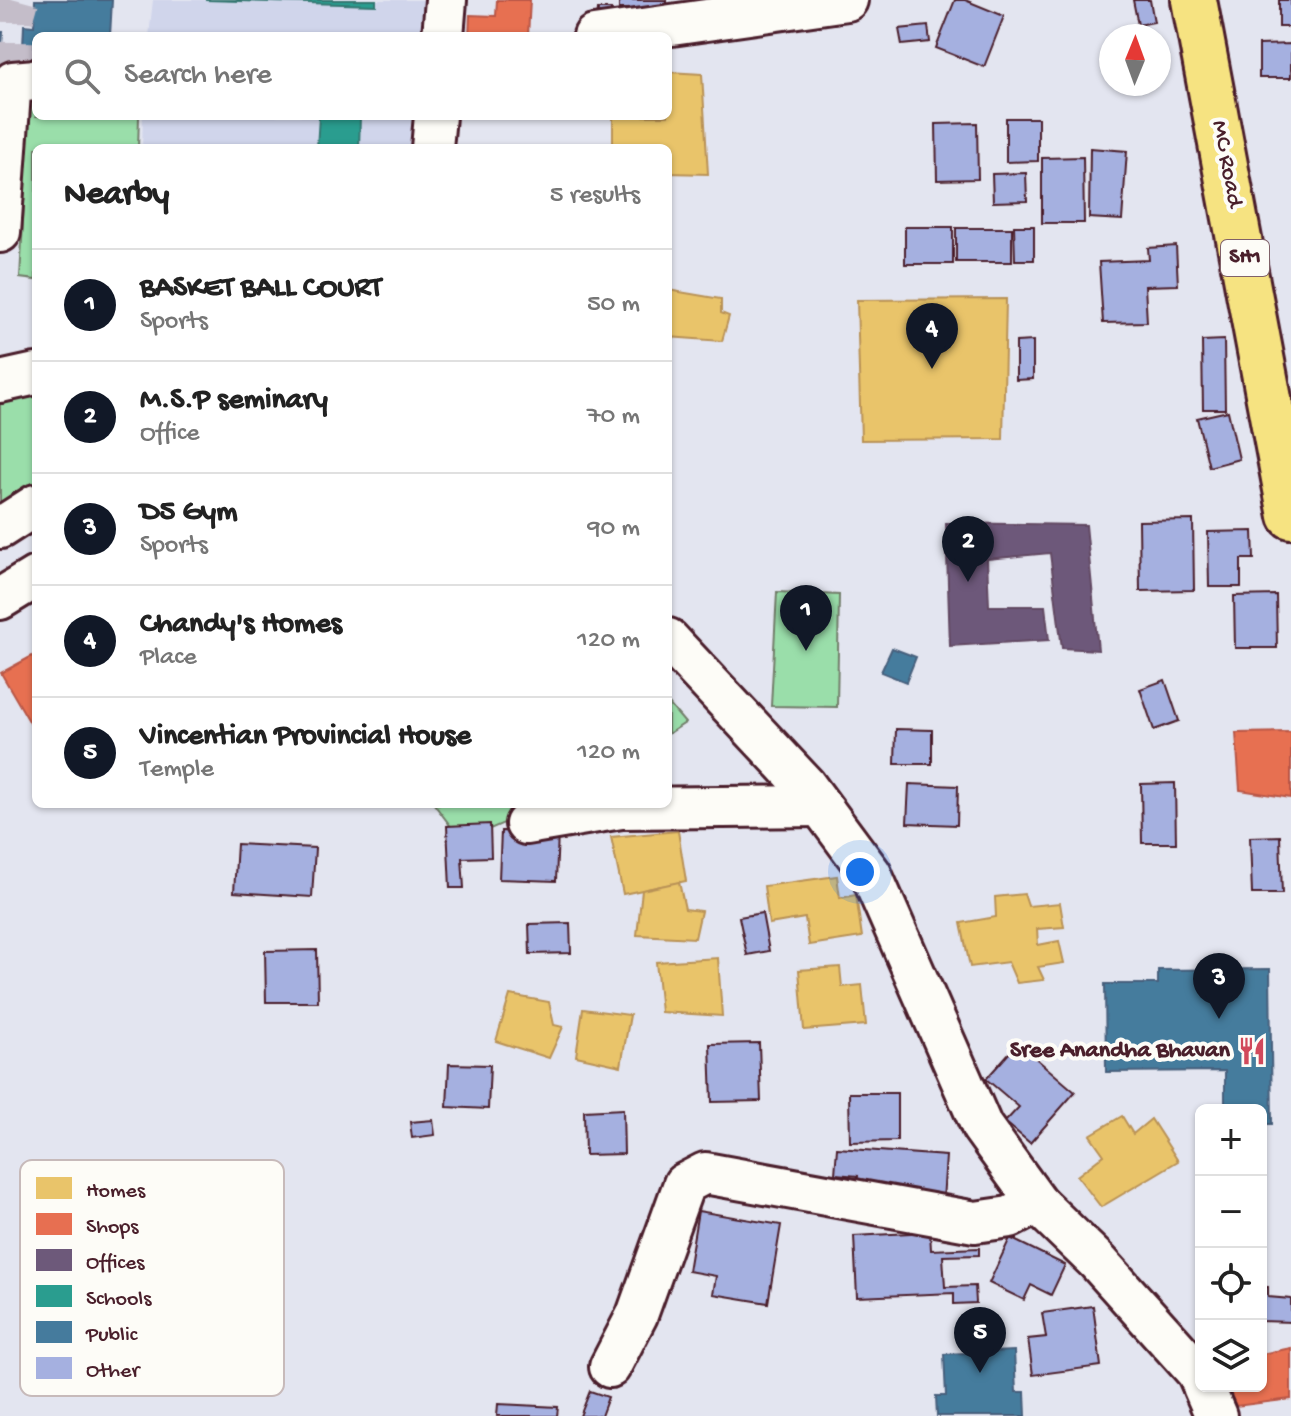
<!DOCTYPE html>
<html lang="en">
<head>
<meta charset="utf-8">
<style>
  :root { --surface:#fff; --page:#f2f2f2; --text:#222; --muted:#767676; --line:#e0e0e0; --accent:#111827 }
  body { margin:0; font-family:"Gochi Hand",sans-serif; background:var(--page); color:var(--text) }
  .controls { position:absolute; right:24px; bottom:24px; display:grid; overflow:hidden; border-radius:12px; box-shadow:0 2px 6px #0004 }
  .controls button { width:72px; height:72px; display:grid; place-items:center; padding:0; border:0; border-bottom:2px solid var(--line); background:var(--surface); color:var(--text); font:40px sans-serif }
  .compass { position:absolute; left:1099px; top:24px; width:72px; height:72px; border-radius:50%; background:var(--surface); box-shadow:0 2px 6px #0004; rotate:1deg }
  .you { position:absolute; left:860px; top:872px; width:28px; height:28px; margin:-20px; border:6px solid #fff; border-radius:50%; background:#1a73e8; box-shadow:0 0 0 12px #1a73e833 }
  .badge { display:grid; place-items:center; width:52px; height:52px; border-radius:50%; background:var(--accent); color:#fff; font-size:26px; font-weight:700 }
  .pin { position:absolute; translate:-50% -66px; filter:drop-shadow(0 2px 4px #0008) }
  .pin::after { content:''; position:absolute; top:42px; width:28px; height:24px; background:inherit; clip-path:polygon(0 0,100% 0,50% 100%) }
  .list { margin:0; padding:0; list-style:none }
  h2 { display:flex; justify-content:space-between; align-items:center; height:104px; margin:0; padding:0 32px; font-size:34px }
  h2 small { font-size:26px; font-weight:400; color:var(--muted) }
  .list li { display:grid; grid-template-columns:52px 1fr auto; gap:24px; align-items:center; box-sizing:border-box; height:112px; padding:0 32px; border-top:2px solid var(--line) }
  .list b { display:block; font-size:30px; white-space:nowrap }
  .list p { margin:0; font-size:26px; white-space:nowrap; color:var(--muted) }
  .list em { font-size:26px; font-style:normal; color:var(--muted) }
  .icon { flex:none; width:44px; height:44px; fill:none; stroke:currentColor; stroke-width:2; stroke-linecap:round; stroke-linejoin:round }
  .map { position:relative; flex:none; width:1291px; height:1416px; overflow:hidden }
  .search { position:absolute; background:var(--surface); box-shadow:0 2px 6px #0004; left:32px; top:32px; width:640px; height:88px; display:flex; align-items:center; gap:20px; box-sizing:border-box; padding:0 28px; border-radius:12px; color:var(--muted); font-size:30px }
  .panel { position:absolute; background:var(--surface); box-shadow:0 2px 6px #0004; left:32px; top:144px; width:640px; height:664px; border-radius:12px }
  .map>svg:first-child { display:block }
</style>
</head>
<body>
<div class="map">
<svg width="1291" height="1416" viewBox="0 0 1291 1416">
  <rect width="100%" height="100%" fill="#e3e5f0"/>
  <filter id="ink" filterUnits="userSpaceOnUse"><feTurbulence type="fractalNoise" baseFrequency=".0125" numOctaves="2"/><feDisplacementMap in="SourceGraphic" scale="16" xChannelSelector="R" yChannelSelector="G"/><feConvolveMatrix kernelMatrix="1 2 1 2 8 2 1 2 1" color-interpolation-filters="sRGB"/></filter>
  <g filter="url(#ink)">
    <g fill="#d0d5eb">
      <polygon points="153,0 426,0 422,36 149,36"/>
      <polygon points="143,116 413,116 409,148 142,148"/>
    </g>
    <g fill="#9adeaa" stroke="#727e6a" stroke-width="2">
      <polygon points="30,91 36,91 36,116 139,116 138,148 36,148 36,280 20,278"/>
      <polygon points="36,380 36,493 0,514 0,388"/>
      <polygon points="777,592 839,595 837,707 771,706"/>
      <polygon points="668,703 685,723 668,734"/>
      <polygon points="434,804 548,804 462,841"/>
    </g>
    <g fill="#e9c46a" stroke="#b99257" stroke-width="2">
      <polygon points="668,72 702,74 708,174 668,173 668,148 613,148 613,116 668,116"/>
      <polygon points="668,290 721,299 721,313 729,316 722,341 668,337"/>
      <polygon points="1006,299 1003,439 861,440 857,300"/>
      <polygon points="678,831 686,881 623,894 611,837"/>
      <polygon points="837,876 840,898 856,895 862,937 809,945 805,918 769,924 764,886"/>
      <polygon points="679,882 685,909 701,911 695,938 637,935 642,890"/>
      <polygon points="1024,894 1028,906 1060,903 1064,927 1037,929 1038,945 1059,941 1064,963 1038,967 1044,980 1017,983 1008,962 970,967 961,923 996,917 995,897"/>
      <polygon points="718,958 722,1016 661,1012 656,962"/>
      <polygon points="840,967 842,987 862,985 866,1025 804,1030 799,970"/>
      <polygon points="510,995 549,1002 554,1025 563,1027 549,1058 496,1041"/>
      <polygon points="583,1009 630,1015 621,1066 576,1056"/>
      <polygon points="1122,1116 1133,1134 1151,1119 1178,1161 1101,1207 1077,1176 1104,1155 1090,1135"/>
    </g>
    <g fill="#e76f51" stroke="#b85746" stroke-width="2">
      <polygon points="497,0 530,0 528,36 469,36 470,15 496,16"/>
      <polygon points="36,654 36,733 1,673"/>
      <polygon points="1291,732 1291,798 1240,790 1236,733"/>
      <polygon points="1291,1348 1291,1399 1236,1406 1227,1386 1261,1386 1261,1354"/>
    </g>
    <polygon fill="#6d597a" stroke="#624862" stroke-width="2" points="946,523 1086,525 1098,650 1062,648 1050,553 987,559 989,606 1045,606 1049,640 950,646"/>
    <g fill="#2a9d8f" stroke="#347771" stroke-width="2">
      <polygon points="205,0 376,0 376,5"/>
      <polygon points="319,116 360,116 359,148 317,148"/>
    </g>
    <g fill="#457b9d" stroke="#465f7b" stroke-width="2">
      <polygon points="35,0 112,0 110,36 36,36 36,47 23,47 24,25 34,26"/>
      <polygon points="0,32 3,32 0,71"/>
      <polygon points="892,648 916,657 906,682 881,672"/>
      <polygon points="1270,969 1272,1124 1261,1124 1261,1110 1225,1110 1225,1071 1106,1072 1105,984 1158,984 1158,970"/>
      <polygon points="1014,1351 1016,1392 1025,1392 1026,1416 937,1416 936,1396 946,1396 944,1354"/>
    </g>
    <g fill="#a5b0e0" stroke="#4a1f2b" stroke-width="2">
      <rect x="619" y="0" width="47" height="9"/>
      <polygon points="955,0 965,0 1004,16 984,67 936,48"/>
      <polygon points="1133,0 1150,0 1154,22 1138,25"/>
      <rect x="1279" y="0" width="12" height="27"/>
      <polygon points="598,9 611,9 610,33 597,32"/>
      <polygon points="928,26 930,42 902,45 899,29"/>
      <polygon points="1291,44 1291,78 1259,78 1259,45"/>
      <polygon points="1006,118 1038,118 1038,161 1006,162"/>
      <polygon points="977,123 978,179 937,180 936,124"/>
      <polygon points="1090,148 1127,151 1122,220 1089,218"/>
      <polygon points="1083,157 1084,223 1042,223 1042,158"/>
      <polygon points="1026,173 1027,201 993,202 992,174"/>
      <polygon points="1014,226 1034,226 1034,260 1015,260"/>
      <rect x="905" y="227" width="48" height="37"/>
      <rect x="956" y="228" width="56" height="34"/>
      <polygon points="1176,246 1178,285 1145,286 1147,322 1103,323 1099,262 1149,260 1148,248"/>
      <polygon points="1224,340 1225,409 1203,409 1202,341"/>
      <polygon points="1033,341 1033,379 1016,380 1016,342"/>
      <polygon points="1228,411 1239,459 1209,467 1197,418"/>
      <polygon points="1193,520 1194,590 1140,591 1139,521"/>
      <polygon points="1253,531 1254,559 1241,559 1241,587 1209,587 1208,532"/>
      <polygon points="1276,595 1277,648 1235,648 1234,596"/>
      <polygon points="1165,680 1179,721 1154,730 1140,689"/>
      <polygon points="896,729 932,730 932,764 895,764"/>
      <polygon points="1175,783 1176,843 1142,843 1141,784"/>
      <polygon points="909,784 958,786 957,825 907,823"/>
      <polygon points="490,824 491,857 462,858 464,888 450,888 447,826"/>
      <polygon points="501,831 558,832 556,881 499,879"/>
      <polygon points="1280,836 1282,894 1252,894 1250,837"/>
      <polygon points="237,844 315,848 312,897 234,892"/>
      <polygon points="762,913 769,951 747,955 739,917"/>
      <polygon points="570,923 571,953 530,954 529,924"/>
      <polygon points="317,950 318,1002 266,1002 265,951"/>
      <polygon points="759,1043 761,1101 712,1102 710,1044"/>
      <polygon points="1018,1043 1075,1092 1030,1143 1005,1122 1019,1107 986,1079"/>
      <polygon points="449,1064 490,1065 488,1109 447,1107"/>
      <polygon points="849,1093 897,1093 897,1141 850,1142"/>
      <polygon points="623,1109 624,1154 585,1155 584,1111"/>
      <polygon points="433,1120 435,1135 412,1138 410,1122"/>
      <polygon points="837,1148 946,1156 943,1200 857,1194 858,1176 835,1174"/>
      <polygon points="698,1211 781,1225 768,1303 713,1294 716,1276 688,1271"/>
      <polygon points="930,1232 931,1250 979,1248 979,1255 943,1256 945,1287 975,1286 976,1303 954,1304 954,1293 857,1297 854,1236"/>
      <polygon points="1010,1238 1065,1265 1051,1295 1031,1285 1024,1300 989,1283"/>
      <polygon points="1261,1287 1268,1287 1268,1297 1291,1299 1291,1322 1261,1321"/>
      <polygon points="1093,1306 1101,1366 1033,1375 1028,1339 1046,1337 1042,1313"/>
      <polygon points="590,1391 608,1397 601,1416 580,1416"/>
      <polygon points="498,1404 558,1407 557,1416 497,1416"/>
    </g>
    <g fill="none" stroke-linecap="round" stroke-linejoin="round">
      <polyline stroke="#c4bdc9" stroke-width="40" stroke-dasharray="40 20" stroke-linecap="butt" points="13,82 14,18 19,0"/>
      <defs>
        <g id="minor">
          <polyline points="443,36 446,0"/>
          <polyline points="594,36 847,0"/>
          <polyline points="432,148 435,116"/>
          <polyline points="0,232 10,93 13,82 36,80"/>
          <polyline points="0,382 36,374"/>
          <polyline points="0,528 36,505"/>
          <polyline points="0,599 36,577"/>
          <polyline points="668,639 805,785 871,874 982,1127 1037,1203 1098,1262 1197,1372 1201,1381"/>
          <polyline points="526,824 621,808 820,806"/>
          <polyline points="610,1367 637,1315 684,1184 705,1173 975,1222 1010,1217 1037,1203"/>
          <polyline points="1203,1386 1216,1416"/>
        </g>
        <polyline id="major" points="1194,0 1291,516"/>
      </defs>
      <use href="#minor" stroke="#4a1f2b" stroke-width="46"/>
      <use href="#major" stroke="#4a1f2b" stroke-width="50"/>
      <use href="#minor" stroke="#fdfcf7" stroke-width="40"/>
      <use href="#major" stroke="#f6e381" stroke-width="44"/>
    </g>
  </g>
  <defs>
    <symbol id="restaurant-bare" viewBox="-9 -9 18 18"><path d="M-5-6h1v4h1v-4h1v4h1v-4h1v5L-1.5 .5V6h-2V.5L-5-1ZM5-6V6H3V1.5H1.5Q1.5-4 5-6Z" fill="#d1495b" stroke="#fdfcf7" stroke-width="2.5" paint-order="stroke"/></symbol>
  </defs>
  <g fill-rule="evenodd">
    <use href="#restaurant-bare" x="1232" y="1031" width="40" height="40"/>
  </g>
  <g text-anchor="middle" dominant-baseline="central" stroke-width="8" stroke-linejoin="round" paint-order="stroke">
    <rect fill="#fdfcf7" stroke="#806168" stroke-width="2" x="1221" y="240" width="48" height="36" rx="6"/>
    <g font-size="22" font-weight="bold" fill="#4a1f2b">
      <text x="1245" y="258">SH1</text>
    </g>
    <g font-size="24" fill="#4a1f2b" stroke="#fdfcf7">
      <text transform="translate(1226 164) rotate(79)">MC Road</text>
    </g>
    <g font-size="24" font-weight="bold" fill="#4a1f2b" stroke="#fdfcf7" text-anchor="end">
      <text x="1230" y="1051">Sree Anandha Bhavan</text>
    </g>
  </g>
  <rect x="20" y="1160" width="264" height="236" rx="12" fill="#fdfcf7" stroke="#c7baba" stroke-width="2"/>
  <rect x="36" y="1177" width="36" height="22" fill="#e9c46a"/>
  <rect x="36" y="1213" width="36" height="22" fill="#e76f51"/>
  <rect x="36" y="1249" width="36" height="22" fill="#6d597a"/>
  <rect x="36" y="1285" width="36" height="22" fill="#2a9d8f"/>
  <rect x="36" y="1321" width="36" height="22" fill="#457b9d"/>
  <rect x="36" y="1357" width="36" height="22" fill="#a5b0e0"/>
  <g font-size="22" fill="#4a1f2b">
    <text x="86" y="1196">Homes</text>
    <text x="86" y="1232">Shops</text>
    <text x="86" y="1268">Offices</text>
    <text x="86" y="1304">Schools</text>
    <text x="86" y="1340">Public</text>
    <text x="86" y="1376">Other</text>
  </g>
</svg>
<div class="controls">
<button>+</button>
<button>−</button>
<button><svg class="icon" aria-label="locate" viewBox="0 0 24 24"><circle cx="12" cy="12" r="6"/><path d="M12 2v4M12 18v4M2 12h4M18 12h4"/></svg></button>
<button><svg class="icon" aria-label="layers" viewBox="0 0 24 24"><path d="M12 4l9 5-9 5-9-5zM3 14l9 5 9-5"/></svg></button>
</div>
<svg class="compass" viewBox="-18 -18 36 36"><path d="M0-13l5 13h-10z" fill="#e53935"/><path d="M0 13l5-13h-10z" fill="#767676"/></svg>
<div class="you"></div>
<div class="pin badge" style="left:806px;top:651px">1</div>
<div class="pin badge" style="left:968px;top:582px">2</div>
<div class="pin badge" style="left:1219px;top:1019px">3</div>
<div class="pin badge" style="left:932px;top:369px">4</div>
<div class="pin badge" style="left:980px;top:1373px">5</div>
<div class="search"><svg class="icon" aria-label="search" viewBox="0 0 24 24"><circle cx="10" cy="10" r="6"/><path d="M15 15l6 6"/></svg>Search here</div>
<section class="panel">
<h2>Nearby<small>5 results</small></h2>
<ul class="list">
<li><span class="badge">1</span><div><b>BASKET BALL COURT</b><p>Sports</p></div><em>50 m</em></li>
<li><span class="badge">2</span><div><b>M.S.P seminary</b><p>Office</p></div><em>70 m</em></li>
<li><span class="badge">3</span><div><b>D5 Gym</b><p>Sports</p></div><em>90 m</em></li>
<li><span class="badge">4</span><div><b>Chandy's Homes</b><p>Place</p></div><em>120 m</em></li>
<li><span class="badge">5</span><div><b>Vincentian Provincial House</b><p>Temple</p></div><em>120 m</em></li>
</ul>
</section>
</div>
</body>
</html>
